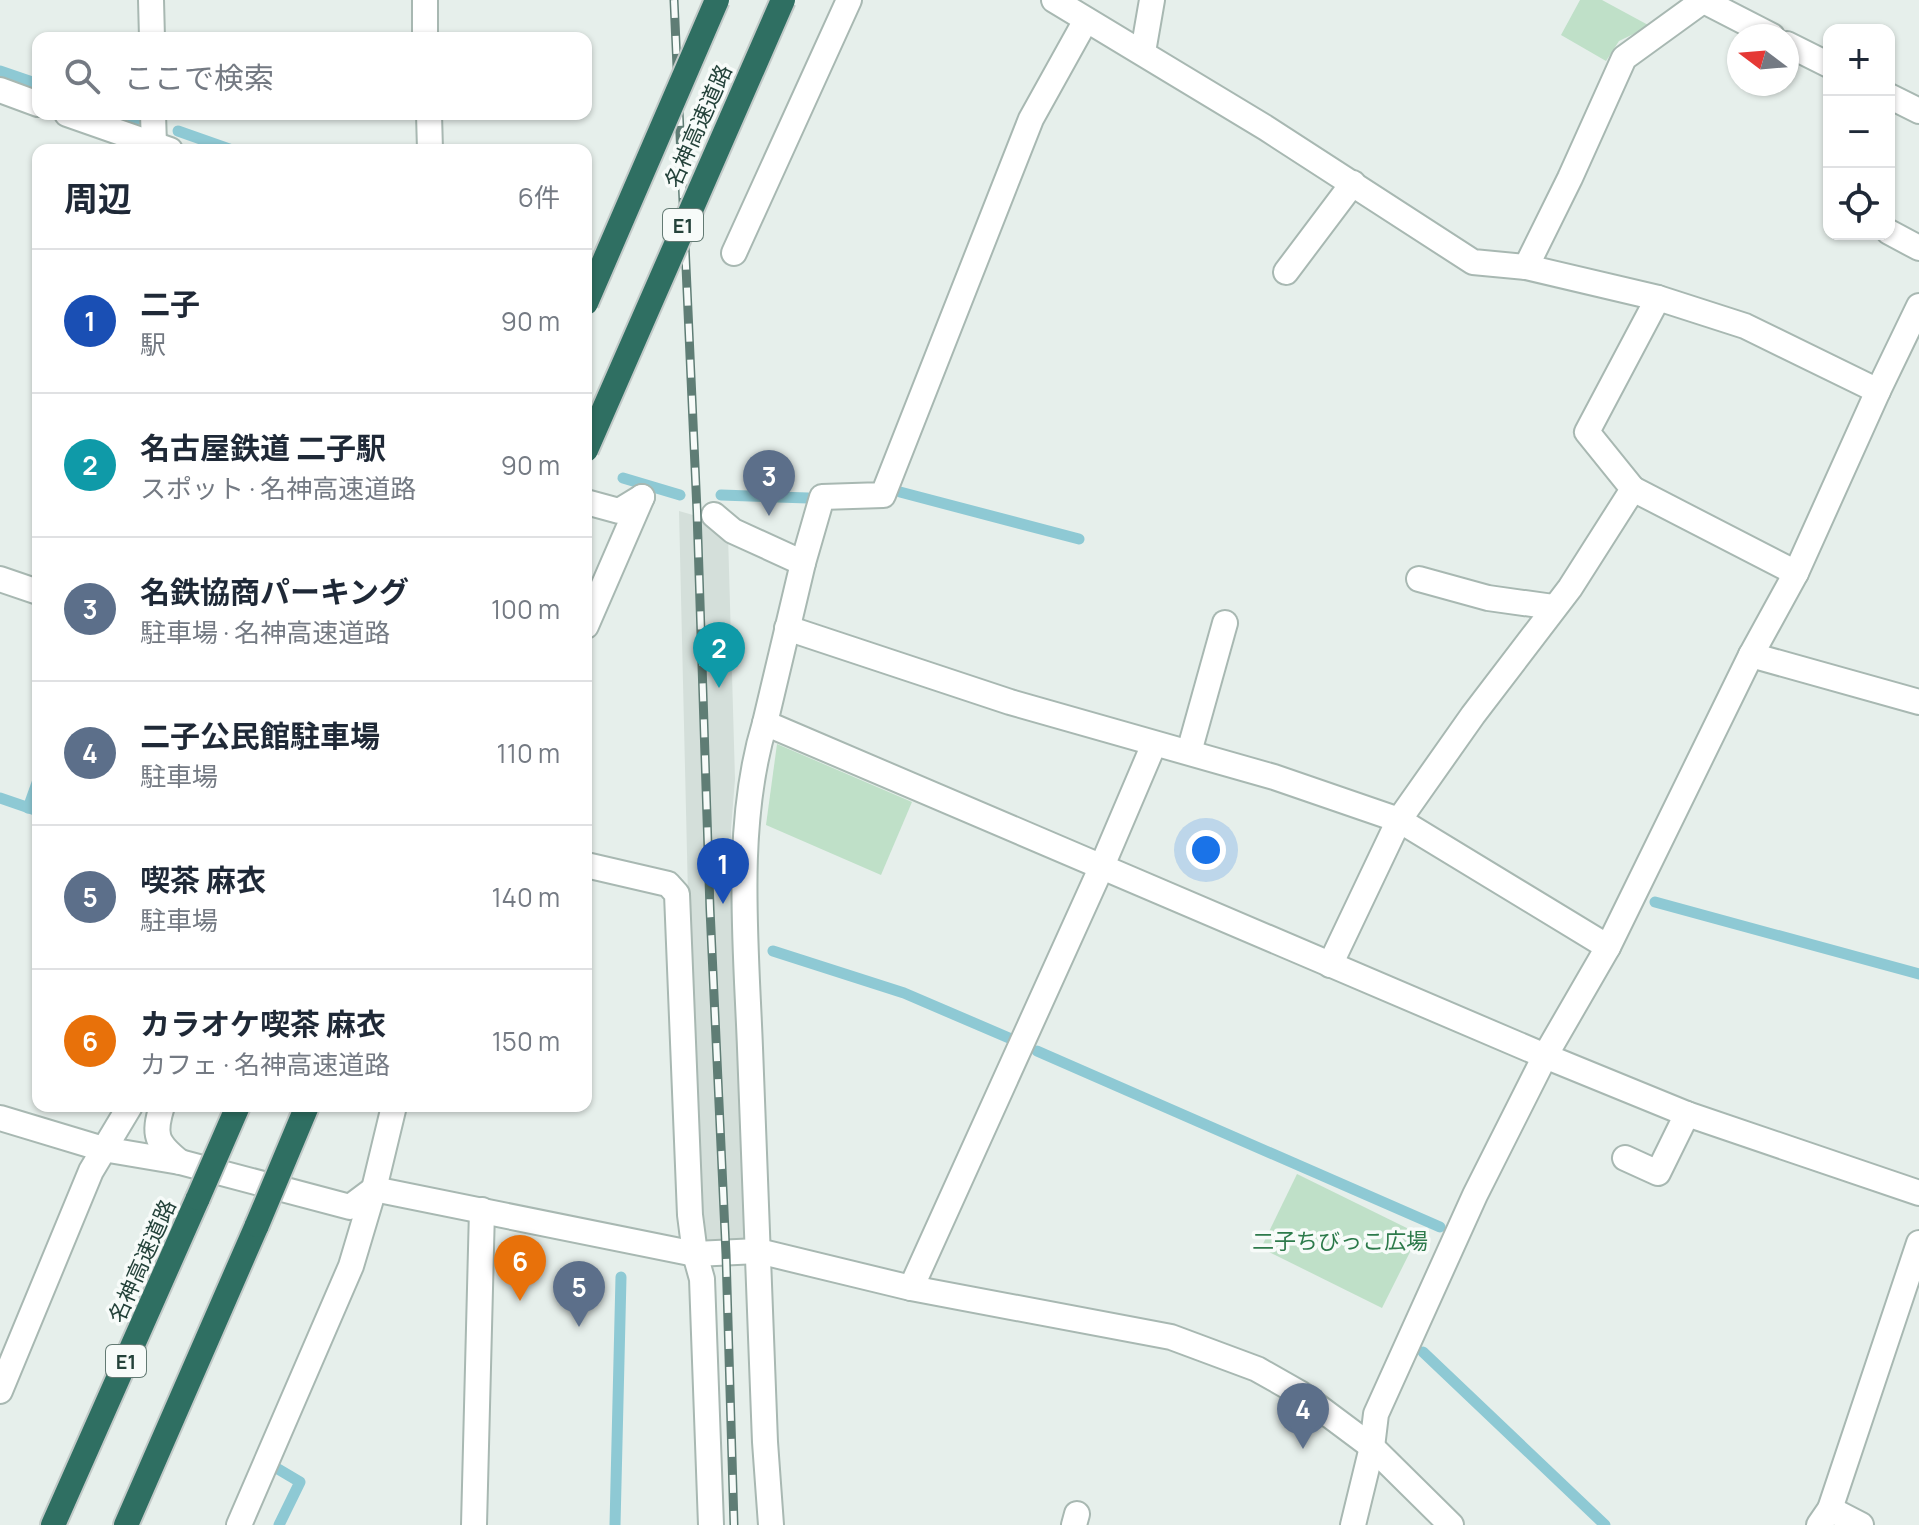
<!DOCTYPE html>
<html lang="ja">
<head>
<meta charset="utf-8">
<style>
  :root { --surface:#fff; --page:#f6f6f7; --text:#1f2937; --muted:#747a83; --line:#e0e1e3; --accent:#d93025 }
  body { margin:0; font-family:Manrope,"Noto Sans JP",sans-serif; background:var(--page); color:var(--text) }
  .controls { position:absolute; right:24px; top:24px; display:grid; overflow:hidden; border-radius:16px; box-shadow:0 2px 6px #0004 }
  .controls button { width:72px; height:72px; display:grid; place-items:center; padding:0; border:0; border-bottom:2px solid var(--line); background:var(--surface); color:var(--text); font:40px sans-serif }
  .compass { position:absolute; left:1727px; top:24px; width:72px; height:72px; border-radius:50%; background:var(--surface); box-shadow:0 2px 6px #0004; rotate:286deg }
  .you { position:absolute; left:1206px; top:850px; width:28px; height:28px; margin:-20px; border:6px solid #fff; border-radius:50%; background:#1a73e8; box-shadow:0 0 0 12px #1a73e833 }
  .badge { display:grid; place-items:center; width:52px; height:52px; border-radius:50%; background:var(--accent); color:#fff; font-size:26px; font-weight:700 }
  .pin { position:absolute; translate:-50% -66px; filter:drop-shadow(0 2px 4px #0008) }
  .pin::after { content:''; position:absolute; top:42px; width:28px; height:24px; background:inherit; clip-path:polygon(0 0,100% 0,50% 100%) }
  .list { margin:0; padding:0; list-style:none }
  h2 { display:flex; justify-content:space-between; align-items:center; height:104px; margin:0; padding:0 32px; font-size:34px }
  h2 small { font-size:26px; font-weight:400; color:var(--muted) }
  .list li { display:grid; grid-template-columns:52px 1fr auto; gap:24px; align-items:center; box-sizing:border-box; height:144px; padding:0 32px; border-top:2px solid var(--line) }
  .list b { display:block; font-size:30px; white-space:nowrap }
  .list p { margin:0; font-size:26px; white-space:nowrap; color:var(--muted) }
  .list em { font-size:26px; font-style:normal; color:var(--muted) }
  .icon { flex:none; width:44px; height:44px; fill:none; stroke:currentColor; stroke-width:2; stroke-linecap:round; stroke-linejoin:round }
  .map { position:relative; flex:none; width:1919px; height:1525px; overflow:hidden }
  .search { position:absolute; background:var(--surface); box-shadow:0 2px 6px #0004; left:32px; top:32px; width:560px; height:88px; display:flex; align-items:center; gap:20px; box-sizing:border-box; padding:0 28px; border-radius:16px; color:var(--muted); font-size:30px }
  .panel { position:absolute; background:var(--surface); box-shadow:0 2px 6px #0004; left:32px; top:144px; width:560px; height:968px; border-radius:16px }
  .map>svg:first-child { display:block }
</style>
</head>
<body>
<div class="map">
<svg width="1919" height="1525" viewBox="0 0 1919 1525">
  <rect width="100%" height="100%" fill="#e6efeb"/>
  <polygon fill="#d4dfda" points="679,511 714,521 728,535 735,779 731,829 732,899 746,1241 709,1243 702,1235 688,896"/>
  <g fill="#bfe0c8">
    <polygon points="1580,0 1602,0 1650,26 1619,41 1606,61 1561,35"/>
    <polygon points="777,744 912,802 881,875 766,825"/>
    <polygon points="1297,1174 1419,1234 1382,1308 1261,1248"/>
  </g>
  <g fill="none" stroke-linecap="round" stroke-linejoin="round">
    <g stroke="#8ec9d4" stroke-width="11">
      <polyline points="0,71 38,84"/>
      <polyline points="125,114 139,119"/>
      <polyline points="178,131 232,150"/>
      <polyline points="623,478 680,495"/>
      <polyline points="900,492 1079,539"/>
      <polyline points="721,495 808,498"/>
      <polyline points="0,798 38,811"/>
      <polyline points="28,808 38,780"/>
      <polyline points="1655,902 1919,974"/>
      <polyline points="773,951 904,993 1009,1038"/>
      <polyline points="1037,1051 1440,1227"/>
      <polyline points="1423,1352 1605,1525"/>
      <polyline points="278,1469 300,1482 279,1525"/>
      <polyline points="615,1525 621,1277"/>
    </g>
    <defs>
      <g id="minor">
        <polyline points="151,0 152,38"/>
        <polyline points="1054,0 1266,128 1473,262 1526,267 1658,298 1745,326 1878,391"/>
        <polyline points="1704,1 1772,36"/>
        <polyline points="1086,20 1031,119 883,495 822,497 803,563 765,723 1545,1056 1687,1114 1919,1193"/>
        <polyline points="1787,44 1829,65"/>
        <polyline points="1143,52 1152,0"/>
        <polyline points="0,90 38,104"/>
        <polyline points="1889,96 1919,111"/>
        <polyline points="67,114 170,150"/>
        <polyline points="153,114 154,145"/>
        <polyline points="1889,232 1919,248"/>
        <polyline points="734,253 849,0"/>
        <polyline points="1526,267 1570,178 1624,58 1704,0"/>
        <polyline points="1286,272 1353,183"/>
        <polyline points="1633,489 1796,573"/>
        <polyline points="586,502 619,511 642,497"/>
        <polyline points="714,515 733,531 803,563"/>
        <polyline points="0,579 38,592"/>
        <polyline points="1419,579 1488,598 1553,607"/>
        <polyline points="787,628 1010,702 1274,777 1399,820 1608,947"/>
        <polyline points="1751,655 1919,702"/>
        <path d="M765,723C734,825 746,942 750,1048C755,1180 760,1311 765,1442L771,1525"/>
        <polyline points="1189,752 1225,623"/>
        <polyline points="586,865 668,884 677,894 690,1215 695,1254 702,1279 711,1525"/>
        <polyline points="1330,965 1399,820 1473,715 1570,588 1633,489 1587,432 1658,298"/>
        <path d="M162,1106C153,1135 156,1143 180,1162"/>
        <polyline points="0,1118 103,1149 180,1162 350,1207 374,1189 695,1254 758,1251 911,1288 1171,1337 1257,1369 1301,1394 1372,1447 1451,1525"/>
        <polyline points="1625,1158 1658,1173 1687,1114"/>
        <polyline points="911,1288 1102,866 1154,744"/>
        <polyline points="1830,1509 1861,1525"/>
        <polyline points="474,1525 482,1210"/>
        <polyline points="1074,1525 1077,1514"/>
        <polyline points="1353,1525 1372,1447 1376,1414 1475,1195 1545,1056 1608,947 1751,655 1796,573 1878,391 1919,306"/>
        <polyline points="1819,1525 1830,1509 1919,1243"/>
      </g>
      <g id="tertiary">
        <polyline points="425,0 425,38"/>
        <polyline points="429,114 430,150"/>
        <polyline points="586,626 642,497"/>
        <polyline points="0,1391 91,1171 130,1106"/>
        <polyline points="239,1525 351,1266 374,1189 394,1106"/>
      </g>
      <g id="motorway">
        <polyline points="53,1525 198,1198"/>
        <polyline points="126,1525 257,1225"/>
      </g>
    </defs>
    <use href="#minor" stroke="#a8b8b2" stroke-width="28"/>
    <use href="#tertiary" stroke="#a8b8b2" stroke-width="28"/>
    <use href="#motorway" stroke="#c2cac8" stroke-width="28"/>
    <use href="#minor" stroke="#fff" stroke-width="24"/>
    <use href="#tertiary" stroke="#fff" stroke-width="24"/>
    <use href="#motorway" stroke="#2f6f62" stroke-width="24"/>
    <defs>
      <polyline id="rail" points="674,0 697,511 710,909 726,1254 734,1525"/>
    </defs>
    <use href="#rail" stroke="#5f7d75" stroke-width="9"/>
    <use href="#rail" stroke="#f7fbf9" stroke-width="6" stroke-dasharray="18" stroke-linecap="butt"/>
    <defs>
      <g id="motorway-bridge">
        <polyline points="586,303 717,0"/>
        <polyline points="586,450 783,0"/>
        <polyline points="198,1198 238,1106"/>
        <polyline points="257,1225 307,1106"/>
      </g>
    </defs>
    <use href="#motorway-bridge" stroke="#c2cac8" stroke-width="28" stroke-linecap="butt"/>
    <use href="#motorway-bridge" stroke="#2f6f62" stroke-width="24"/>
  </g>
  <g text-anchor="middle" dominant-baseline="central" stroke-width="7" stroke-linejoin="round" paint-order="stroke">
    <g fill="#f7fbf9" stroke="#637a73" stroke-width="2">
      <rect x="663" y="209" width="40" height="32" rx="6"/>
      <rect x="106" y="1345" width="40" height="32" rx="6"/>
    </g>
    <g font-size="20" font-weight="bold" fill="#24423a">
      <text x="683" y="225">E1</text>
      <text x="126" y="1361">E1</text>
    </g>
    <g font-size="22" fill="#24423a" stroke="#f7fbf9">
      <text transform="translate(698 126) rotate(-66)">名神高速道路</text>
      <text transform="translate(142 1261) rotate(-66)">名神高速道路</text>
    </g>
    <g font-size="22" fill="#2d7a4b" stroke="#f7fbf9">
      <text x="1340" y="1241">二子ちびっこ広場</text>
    </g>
  </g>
</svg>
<div class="controls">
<button>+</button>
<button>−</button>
<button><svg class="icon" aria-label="locate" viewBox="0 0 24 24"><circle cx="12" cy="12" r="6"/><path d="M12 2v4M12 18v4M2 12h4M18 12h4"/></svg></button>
</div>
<svg class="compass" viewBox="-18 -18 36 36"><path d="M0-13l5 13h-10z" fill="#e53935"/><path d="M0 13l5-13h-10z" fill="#747a83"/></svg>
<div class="you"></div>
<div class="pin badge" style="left:723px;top:904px;background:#1a4fb4">1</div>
<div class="pin badge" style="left:719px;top:688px;background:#0f9aa8">2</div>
<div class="pin badge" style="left:769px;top:516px;background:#5c6f8a">3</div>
<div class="pin badge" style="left:1303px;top:1449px;background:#5c6f8a">4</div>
<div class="pin badge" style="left:579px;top:1327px;background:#5c6f8a">5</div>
<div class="pin badge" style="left:520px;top:1301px;background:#e8710a">6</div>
<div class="search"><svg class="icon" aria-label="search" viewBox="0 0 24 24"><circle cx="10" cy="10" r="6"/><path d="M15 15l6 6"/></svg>ここで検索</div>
<section class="panel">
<h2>周辺<small>6件</small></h2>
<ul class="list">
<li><span class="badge" style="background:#1a4fb4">1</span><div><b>二子</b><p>駅</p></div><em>90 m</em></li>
<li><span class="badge" style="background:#0f9aa8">2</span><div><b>名古屋鉄道 二子駅</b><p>スポット · 名神高速道路</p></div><em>90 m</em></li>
<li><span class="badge" style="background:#5c6f8a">3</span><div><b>名鉄協商パーキング</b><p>駐車場 · 名神高速道路</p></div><em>100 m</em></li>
<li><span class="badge" style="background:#5c6f8a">4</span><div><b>二子公民館駐車場</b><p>駐車場</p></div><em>110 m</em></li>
<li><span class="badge" style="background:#5c6f8a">5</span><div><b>喫茶 麻衣</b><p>駐車場</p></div><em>140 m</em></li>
<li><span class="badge" style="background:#e8710a">6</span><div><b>カラオケ喫茶 麻衣</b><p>カフェ · 名神高速道路</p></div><em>150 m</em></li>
</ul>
</section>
</div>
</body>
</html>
